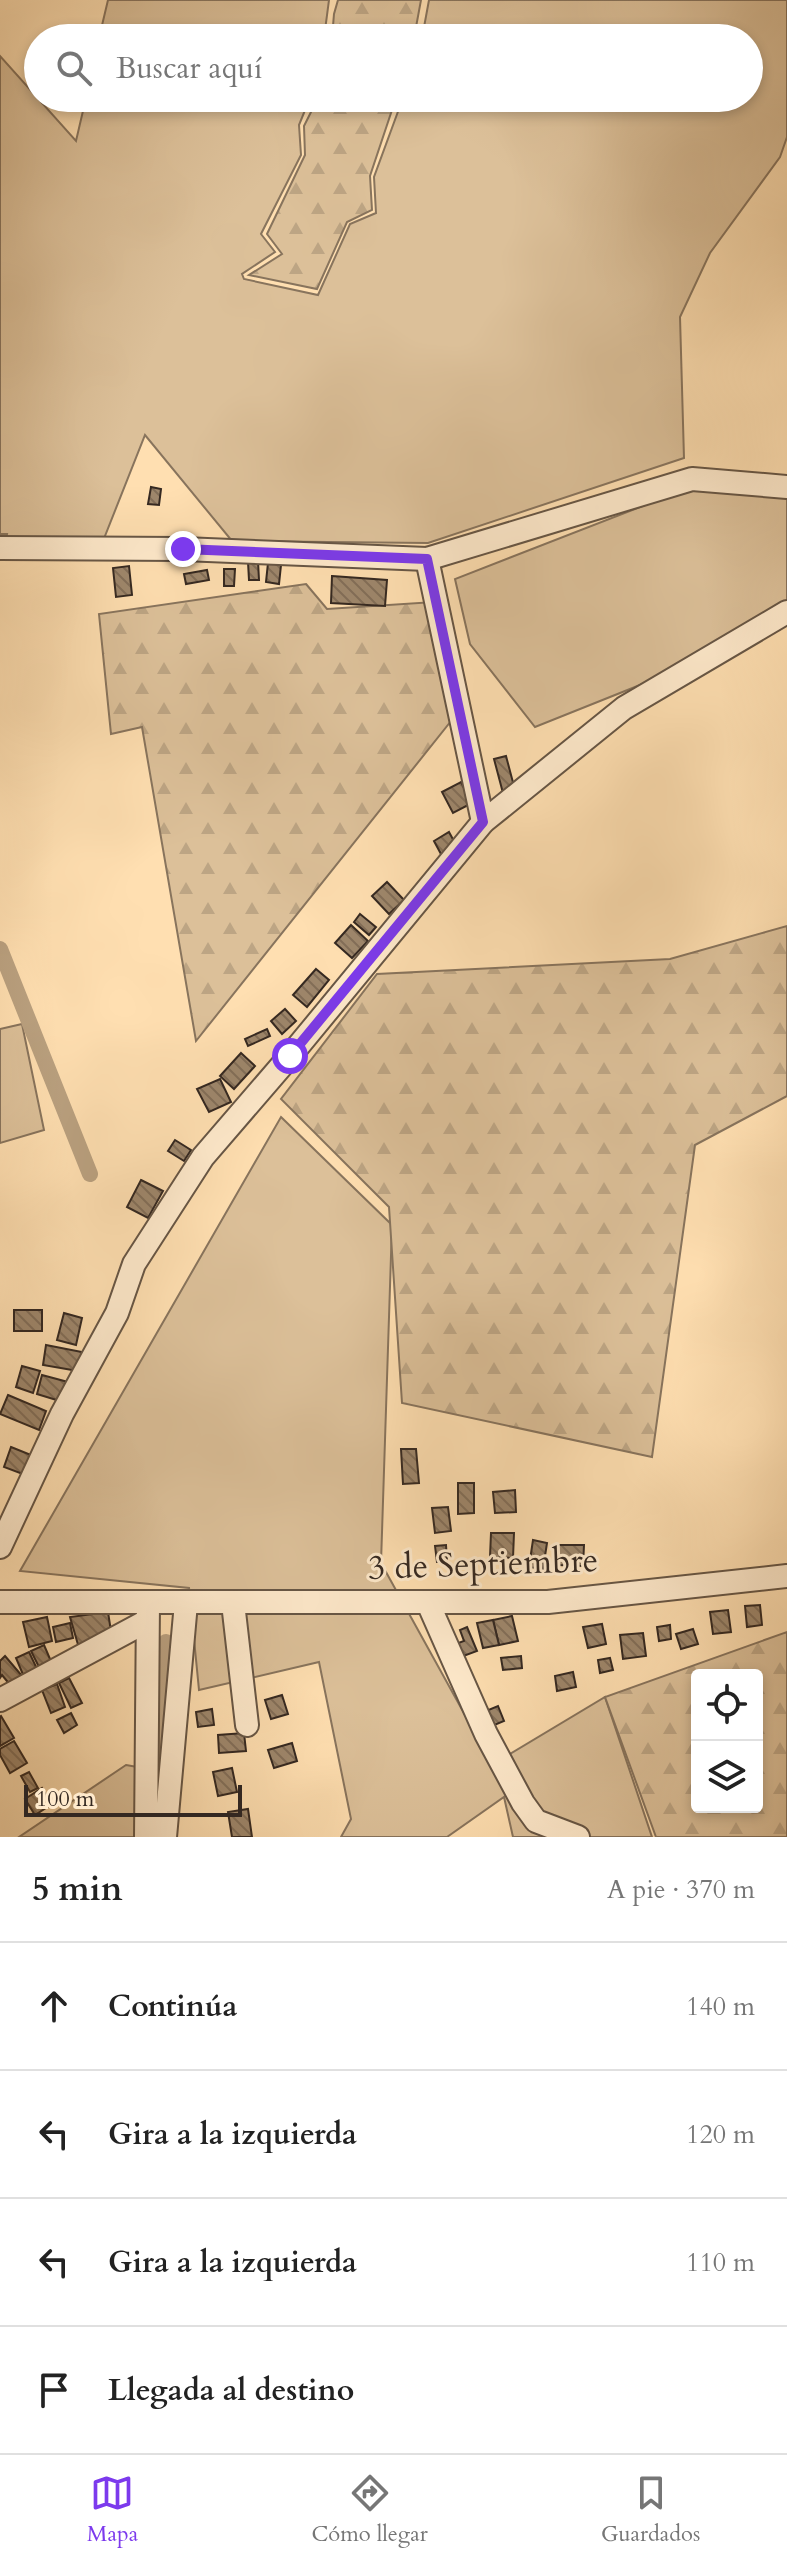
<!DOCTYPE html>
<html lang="es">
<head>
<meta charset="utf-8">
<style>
  :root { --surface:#fff; --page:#f6f6f6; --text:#222; --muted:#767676; --line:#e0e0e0; --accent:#7c3aed }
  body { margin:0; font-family:Cardo,serif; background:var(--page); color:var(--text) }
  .controls { position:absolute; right:24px; bottom:24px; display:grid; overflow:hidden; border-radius:8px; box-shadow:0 4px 12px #0003 }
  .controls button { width:72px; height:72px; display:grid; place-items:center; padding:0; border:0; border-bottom:2px solid var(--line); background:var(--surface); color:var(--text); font:40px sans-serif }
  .scale { position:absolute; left:24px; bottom:20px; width:218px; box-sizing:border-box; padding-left:8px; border:4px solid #342821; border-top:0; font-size:22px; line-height:28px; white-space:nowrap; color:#342821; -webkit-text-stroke:6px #ffeacc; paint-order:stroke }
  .stop { position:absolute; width:24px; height:24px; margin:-18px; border:6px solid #7c3aed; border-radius:50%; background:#fff }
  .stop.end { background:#7c3aed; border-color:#fff; box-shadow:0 2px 8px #0008 }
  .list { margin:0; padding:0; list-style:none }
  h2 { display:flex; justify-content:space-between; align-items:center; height:104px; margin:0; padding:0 32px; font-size:34px }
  h2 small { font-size:26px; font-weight:400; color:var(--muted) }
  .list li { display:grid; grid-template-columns:52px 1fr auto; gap:24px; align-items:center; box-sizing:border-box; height:128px; padding:0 32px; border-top:2px solid var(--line) }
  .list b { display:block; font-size:30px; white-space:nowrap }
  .list em { font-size:26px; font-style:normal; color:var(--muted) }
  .icon { flex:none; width:44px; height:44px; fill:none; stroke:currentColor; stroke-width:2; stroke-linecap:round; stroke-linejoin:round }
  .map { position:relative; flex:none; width:787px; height:1837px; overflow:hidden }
  .search { position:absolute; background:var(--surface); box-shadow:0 4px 12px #0003; left:24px; right:24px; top:24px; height:88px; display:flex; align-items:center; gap:20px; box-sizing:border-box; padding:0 28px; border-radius:44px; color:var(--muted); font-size:30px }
  .sheet { height:616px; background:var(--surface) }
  nav { display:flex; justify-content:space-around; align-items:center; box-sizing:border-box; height:112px; border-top:2px solid var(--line); background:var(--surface); font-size:22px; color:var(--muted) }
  nav a { display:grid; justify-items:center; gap:4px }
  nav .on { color:var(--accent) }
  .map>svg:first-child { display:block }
</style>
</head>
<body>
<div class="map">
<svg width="787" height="1837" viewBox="0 0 787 1837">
  <defs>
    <pattern id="forest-firs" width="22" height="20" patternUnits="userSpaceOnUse" patternTransform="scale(2)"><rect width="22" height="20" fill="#dcc099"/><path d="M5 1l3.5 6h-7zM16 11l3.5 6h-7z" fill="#bda584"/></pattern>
    <pattern id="building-back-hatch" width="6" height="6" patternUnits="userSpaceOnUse" patternTransform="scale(2)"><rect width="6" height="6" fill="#9e876c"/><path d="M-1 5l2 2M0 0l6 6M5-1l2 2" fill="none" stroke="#826e58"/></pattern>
  </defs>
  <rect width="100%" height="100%" fill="#ffdfb1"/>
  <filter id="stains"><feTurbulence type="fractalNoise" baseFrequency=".0025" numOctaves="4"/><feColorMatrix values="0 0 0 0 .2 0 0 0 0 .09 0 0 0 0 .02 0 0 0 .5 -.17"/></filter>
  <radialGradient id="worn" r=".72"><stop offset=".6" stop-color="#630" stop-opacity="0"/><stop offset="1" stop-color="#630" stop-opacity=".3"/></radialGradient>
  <g fill="#dcc099" stroke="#88745d" stroke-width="2">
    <polygon points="108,0 329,0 324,38 99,38"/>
    <polygon points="429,0 787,0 787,137 780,157 710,253 680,317 684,458 428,543 232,541 145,435 103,541 6,539 7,534 0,534 0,56 76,141 86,98 310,98 299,125 301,155 261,234 275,252 242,274 244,279 318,295 350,224 376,213 374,177 403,98 749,98 749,38 422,38"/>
    <polygon points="689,488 787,498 787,600 660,677 535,727 470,644 455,579"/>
    <polygon points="22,1024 44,1130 0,1143 0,1029"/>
    <polygon points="281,1117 392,1225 381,1563 502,1782 500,1760 605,1697 652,1837 513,1837 504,1797 447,1837 341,1837 351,1819 319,1662 199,1690 189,1588 20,1571"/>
    <polygon points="126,1765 149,1769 138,1837 19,1837"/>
  </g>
  <g fill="url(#forest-firs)" stroke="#88745d" stroke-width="2" fill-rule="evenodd">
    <polygon points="338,0 421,0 414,38 332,38 334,14"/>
    <polygon points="318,98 396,98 370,176 372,210 347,222 317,289 249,275 282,254 267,234 305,155 304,126"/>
    <polygon points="306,584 327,609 434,602 455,716 196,1041 142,727 111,734 99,614"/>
    <polygon points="787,926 787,1096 695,1145 652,1457 402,1403 389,1207 281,1099 377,974 670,959"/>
    <path d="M787,1632V1837H656L605,1697ZM697,1675H757V1807H697Z"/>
  </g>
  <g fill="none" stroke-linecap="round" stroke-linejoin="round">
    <g stroke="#baa180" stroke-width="16">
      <polyline points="0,949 90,1174"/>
      <polyline points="161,1767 166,1642"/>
    </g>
  </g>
  <g fill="url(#building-back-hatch)" stroke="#342821" stroke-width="2">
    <polygon points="151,487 161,489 159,505 148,504"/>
    <polygon points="258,561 259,580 249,580 248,562"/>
    <polygon points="268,563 281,565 279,584 266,582"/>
    <polygon points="129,566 132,595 116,597 113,568"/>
    <polygon points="224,569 235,569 234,586 224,586"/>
    <polygon points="207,570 209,580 186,584 184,574"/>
    <polygon points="332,576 387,580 385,606 331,603"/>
    <polygon points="506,756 515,790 503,793 494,759"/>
    <polygon points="461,782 472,803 453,813 442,792"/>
    <polygon points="449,832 456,845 441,854 434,841"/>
    <polygon points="387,882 404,900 389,914 372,896"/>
    <polygon points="360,914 376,927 369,935 354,922"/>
    <polygon points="351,925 368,941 352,958 335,943"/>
    <polygon points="316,969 329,980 307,1007 293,995"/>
    <polygon points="285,1009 296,1021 282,1034 271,1021"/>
    <polygon points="267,1029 270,1036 248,1046 245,1039"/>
    <polygon points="241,1053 255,1066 234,1089 220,1076"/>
    <polygon points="220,1079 231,1102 209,1112 197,1089"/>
    <polygon points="175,1140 191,1150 184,1161 168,1151"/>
    <polygon points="141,1180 163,1191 148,1218 127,1207"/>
    <rect x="14" y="1310" width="28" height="21"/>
    <polygon points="64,1313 82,1318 76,1345 57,1340"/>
    <polygon points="46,1345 87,1353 84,1372 43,1365"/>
    <polygon points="22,1366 40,1371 33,1393 16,1387"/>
    <polygon points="42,1375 68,1382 63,1402 37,1394"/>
    <polygon points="8,1395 46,1411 39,1430 0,1414"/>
    <polygon points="11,1447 36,1457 28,1476 4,1467"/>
    <polygon points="401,1449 416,1449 419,1483 403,1484"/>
    <polygon points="458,1483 474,1483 474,1513 458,1514"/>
    <polygon points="515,1490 516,1512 495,1513 493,1492"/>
    <polygon points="448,1507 451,1531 435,1533 432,1508"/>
    <polygon points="491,1533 514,1533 513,1558 490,1557"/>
    <polygon points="533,1540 547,1543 543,1569 529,1567"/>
    <polygon points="446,1545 447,1561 437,1562 435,1546"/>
    <polygon points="558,1545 584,1545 583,1566 558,1565"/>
    <polygon points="760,1605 762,1625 747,1627 745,1606"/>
    <polygon points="728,1610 731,1632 713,1634 710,1612"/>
    <polygon points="108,1612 112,1638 79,1648 70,1617"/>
    <polygon points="512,1616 518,1641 499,1645 493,1620"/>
    <polygon points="47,1617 52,1641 29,1647 23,1622"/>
    <polygon points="493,1620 499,1645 483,1648 477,1623"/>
    <polygon points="70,1623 73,1638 56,1642 53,1627"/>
    <polygon points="602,1624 606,1644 588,1648 583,1627"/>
    <polygon points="670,1625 671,1639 659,1641 657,1627"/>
    <polygon points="467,1627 477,1651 458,1658 453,1645 464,1641 460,1630"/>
    <polygon points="693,1629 698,1644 681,1649 676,1634"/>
    <polygon points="643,1633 646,1656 623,1659 620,1635"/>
    <polygon points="44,1645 53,1666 41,1671 31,1651"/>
    <polygon points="29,1652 38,1671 24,1677 16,1658"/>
    <polygon points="5,1656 22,1676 11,1686 2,1675 0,1678 0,1661"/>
    <polygon points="521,1656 522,1668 503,1670 501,1658"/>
    <polygon points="610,1658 613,1670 600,1673 598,1660"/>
    <polygon points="573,1672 576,1687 557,1691 555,1676"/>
    <polygon points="69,1678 82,1703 71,1708 59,1683"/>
    <polygon points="57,1684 65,1707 51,1713 42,1690"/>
    <polygon points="282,1695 288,1714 271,1719 265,1700"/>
    <polygon points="498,1706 504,1721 492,1726 486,1711"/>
    <polygon points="212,1709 214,1725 198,1727 196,1712"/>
    <polygon points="71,1713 77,1725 64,1733 57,1720"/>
    <polygon points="1,1716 14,1738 0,1746 0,1717"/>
    <polygon points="244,1733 246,1751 219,1753 218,1735"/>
    <polygon points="14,1741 27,1763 10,1773 0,1755 0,1749"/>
    <polygon points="292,1743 297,1761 274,1768 268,1750"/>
    <polygon points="232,1768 237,1792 218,1796 213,1772"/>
    <polygon points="29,1772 38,1788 30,1792 21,1776"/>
    <polygon points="42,1788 52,1804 35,1815 25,1799"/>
    <polygon points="248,1809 252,1837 232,1837 228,1812"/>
  </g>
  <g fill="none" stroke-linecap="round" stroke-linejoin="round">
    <defs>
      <g id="minor">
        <polyline points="0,548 183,549 427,559 692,479 787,487"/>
        <polyline points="427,559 483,822"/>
        <polyline points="0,1547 62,1414 117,1313 134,1264 203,1157 290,1056 483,822 624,708 787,612"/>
        <polyline points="0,1602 548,1602 787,1576"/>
        <polyline points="233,1603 247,1725"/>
        <polyline points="428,1603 486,1734 523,1803 536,1821 578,1837"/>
        <polyline points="0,1700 147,1621"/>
        <polyline points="146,1837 148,1603"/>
        <polyline points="165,1837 186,1603"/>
      </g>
    </defs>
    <use href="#minor" stroke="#675645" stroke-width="26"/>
    <use href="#minor" stroke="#ffeacc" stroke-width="22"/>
  </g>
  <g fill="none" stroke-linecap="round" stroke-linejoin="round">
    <polyline stroke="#7c3aed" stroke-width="10" points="183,549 427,559 483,822 290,1056"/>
  </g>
  <g text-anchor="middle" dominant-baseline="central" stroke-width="6" stroke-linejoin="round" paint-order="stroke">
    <g font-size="34" fill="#342821" stroke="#ffeacc">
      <text transform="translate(483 1564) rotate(-2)">3 de Septiembre</text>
    </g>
  </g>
  <rect width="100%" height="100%" filter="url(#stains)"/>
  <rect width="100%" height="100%" fill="url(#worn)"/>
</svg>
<div class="controls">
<button><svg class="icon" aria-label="locate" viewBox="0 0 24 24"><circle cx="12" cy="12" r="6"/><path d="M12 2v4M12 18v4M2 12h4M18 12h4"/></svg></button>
<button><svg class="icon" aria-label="layers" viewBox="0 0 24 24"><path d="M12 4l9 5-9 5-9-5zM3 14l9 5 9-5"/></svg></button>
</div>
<div class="scale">100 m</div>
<div class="stop" style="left:290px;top:1056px"></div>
<div class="stop end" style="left:183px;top:549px"></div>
<div class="search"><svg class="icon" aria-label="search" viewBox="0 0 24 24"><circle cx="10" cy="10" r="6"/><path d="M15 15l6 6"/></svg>Buscar aquí</div>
</div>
<section class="sheet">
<h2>5 min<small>A pie · 370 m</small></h2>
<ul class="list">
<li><svg class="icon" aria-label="ahead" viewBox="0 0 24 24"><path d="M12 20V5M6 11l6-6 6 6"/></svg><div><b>Continúa</b></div><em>140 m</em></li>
<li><svg class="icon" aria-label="left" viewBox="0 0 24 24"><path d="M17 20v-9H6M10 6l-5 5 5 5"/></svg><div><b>Gira a la izquierda</b></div><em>120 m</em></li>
<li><svg class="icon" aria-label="left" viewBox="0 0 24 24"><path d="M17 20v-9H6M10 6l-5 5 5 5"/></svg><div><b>Gira a la izquierda</b></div><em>110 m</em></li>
<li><svg class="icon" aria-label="arrive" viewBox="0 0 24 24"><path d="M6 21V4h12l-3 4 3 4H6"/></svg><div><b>Llegada al destino</b></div></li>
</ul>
</section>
<nav>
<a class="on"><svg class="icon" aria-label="map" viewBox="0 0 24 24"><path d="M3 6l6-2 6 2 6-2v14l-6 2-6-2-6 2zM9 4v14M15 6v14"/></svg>Mapa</a>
<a><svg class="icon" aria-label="directions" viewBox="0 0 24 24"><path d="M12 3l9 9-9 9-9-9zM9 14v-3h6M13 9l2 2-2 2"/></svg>Cómo llegar</a>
<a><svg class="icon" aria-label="saved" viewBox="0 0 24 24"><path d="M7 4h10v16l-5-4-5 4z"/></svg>Guardados</a>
</nav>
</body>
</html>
